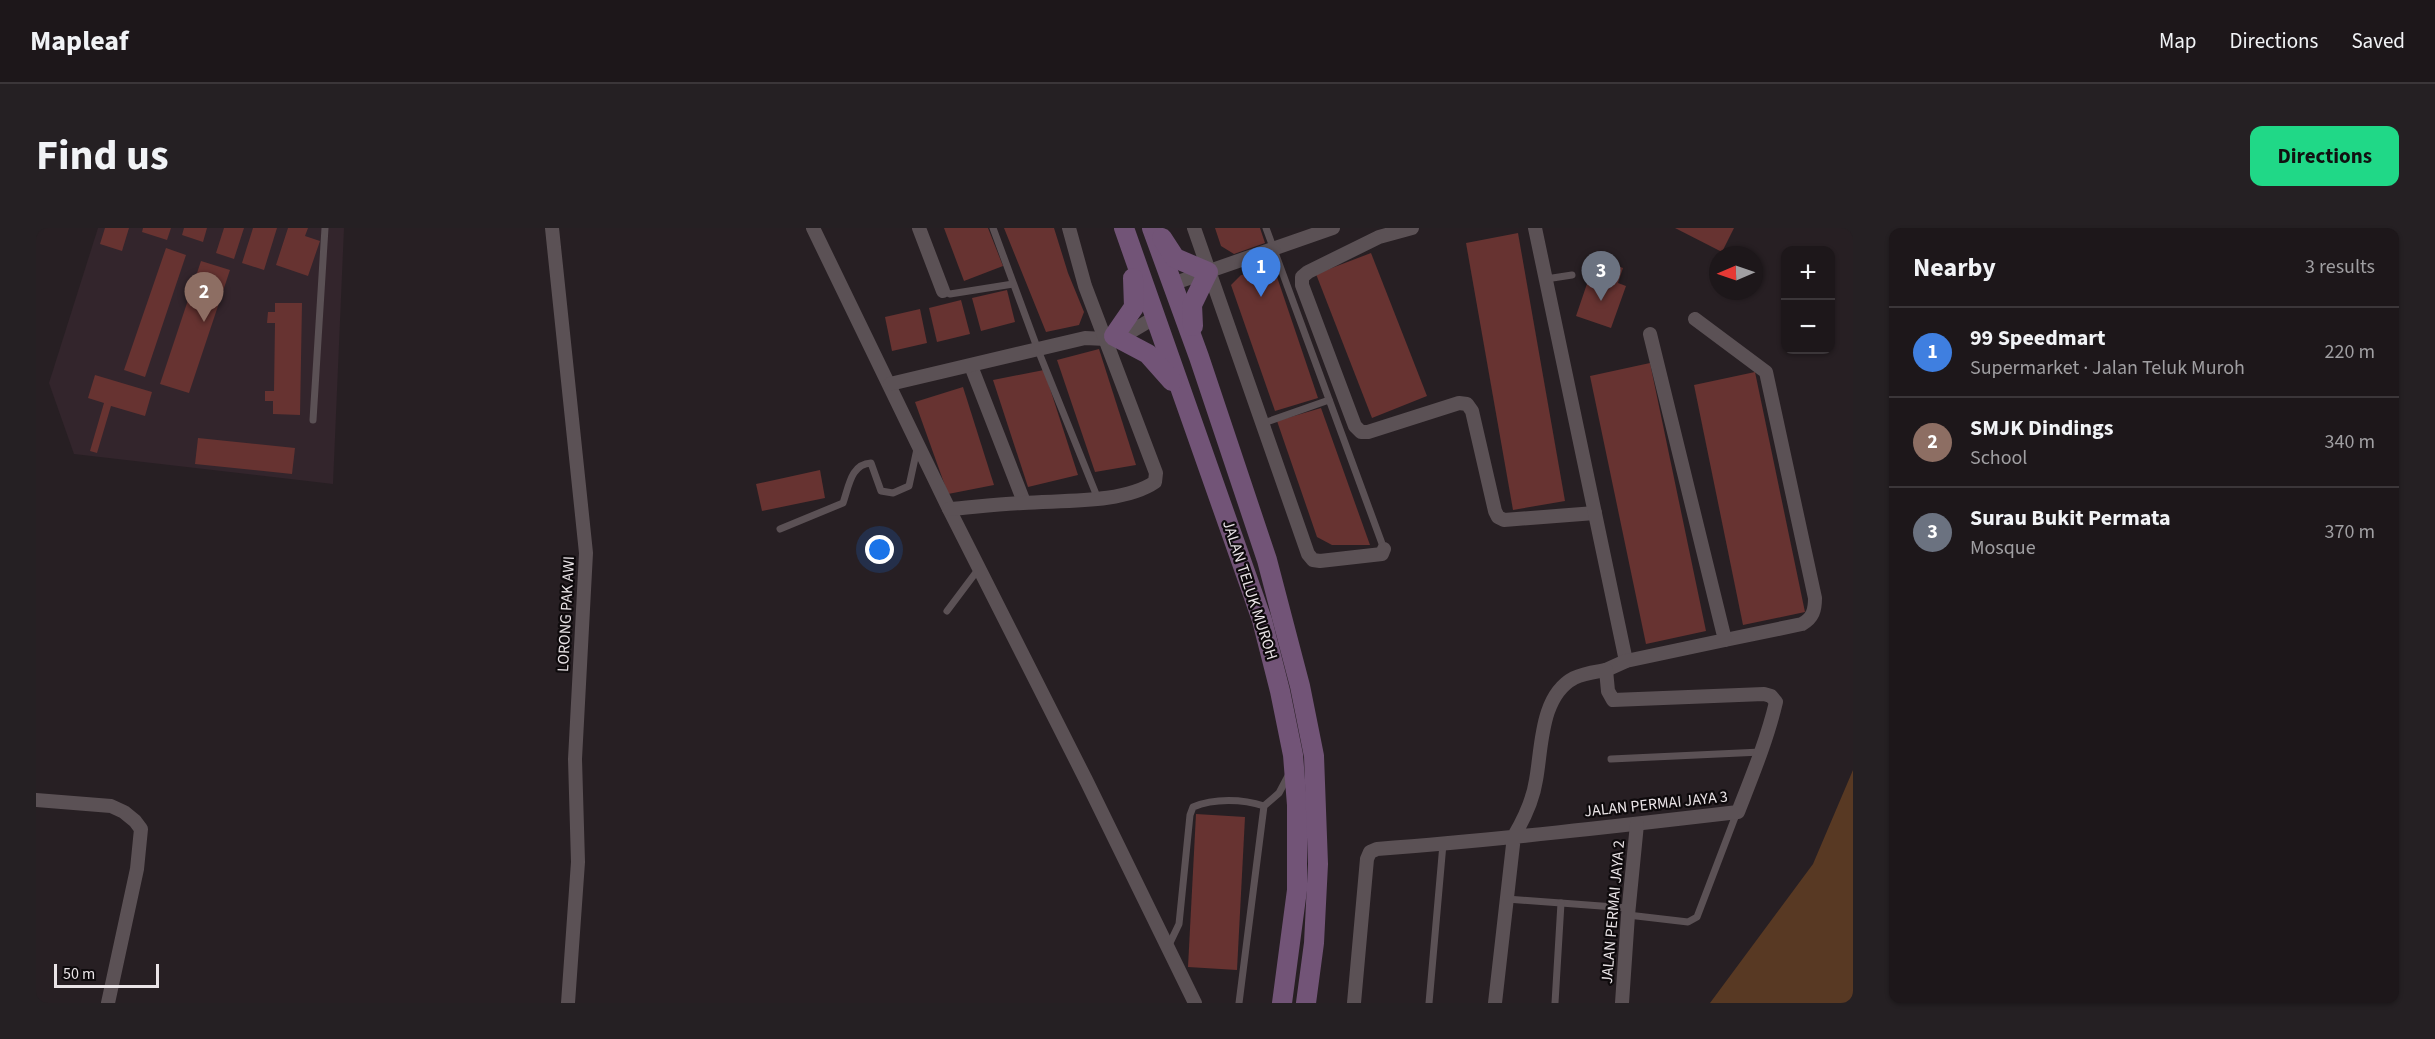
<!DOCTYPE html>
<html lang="en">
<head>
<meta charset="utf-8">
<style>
  :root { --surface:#1d171a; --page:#252023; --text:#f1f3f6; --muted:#a09fa2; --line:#3b3639; --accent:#20d887 }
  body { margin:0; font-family:"Source Sans 3",sans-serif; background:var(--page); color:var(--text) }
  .controls { position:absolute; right:18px; top:18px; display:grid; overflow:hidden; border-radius:12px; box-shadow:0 2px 4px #0004 }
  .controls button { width:54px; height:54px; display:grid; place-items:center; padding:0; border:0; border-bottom:2px solid var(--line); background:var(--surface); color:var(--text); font:30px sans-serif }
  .compass { position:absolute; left:1673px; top:18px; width:54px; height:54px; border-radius:50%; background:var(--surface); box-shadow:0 2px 4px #0004; rotate:268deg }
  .scale { position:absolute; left:18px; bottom:15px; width:105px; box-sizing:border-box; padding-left:6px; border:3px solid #eae4e7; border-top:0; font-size:16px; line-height:21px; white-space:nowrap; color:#eae4e7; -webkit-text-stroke:4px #0e0a0c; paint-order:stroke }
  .you { position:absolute; left:844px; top:322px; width:21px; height:21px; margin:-15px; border:4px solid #fff; border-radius:50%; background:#1a73e8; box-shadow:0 0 0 9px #1a73e833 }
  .badge { display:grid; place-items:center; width:39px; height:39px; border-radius:50%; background:var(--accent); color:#fff; font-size:20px; font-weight:700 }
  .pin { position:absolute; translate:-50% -50px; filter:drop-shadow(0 2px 3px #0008) }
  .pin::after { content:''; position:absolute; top:32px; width:21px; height:18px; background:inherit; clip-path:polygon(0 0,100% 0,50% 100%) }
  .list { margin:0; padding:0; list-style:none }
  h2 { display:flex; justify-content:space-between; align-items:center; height:78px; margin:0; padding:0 24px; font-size:26px }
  h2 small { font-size:20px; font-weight:400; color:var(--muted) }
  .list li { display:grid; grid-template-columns:39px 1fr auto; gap:18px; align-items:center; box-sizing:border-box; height:90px; padding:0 24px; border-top:2px solid var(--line) }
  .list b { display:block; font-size:22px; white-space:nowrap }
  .list p { margin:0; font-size:20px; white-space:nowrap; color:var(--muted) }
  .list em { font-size:20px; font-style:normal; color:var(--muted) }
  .map { position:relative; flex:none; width:1817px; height:775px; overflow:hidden; border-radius:12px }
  header { display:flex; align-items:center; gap:36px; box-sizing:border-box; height:84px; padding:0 30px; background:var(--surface); border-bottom:2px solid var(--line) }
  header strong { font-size:28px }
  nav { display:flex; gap:33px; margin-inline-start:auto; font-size:21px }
  .intro { display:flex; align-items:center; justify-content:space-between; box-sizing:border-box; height:144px; padding:0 36px }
  h1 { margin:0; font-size:42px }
  .button { padding:15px 27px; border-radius:12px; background:var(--accent); color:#111; font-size:21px; font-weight:700 }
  main { display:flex; gap:36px; padding:0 36px }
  aside { flex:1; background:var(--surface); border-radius:12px; box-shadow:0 2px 4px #0004 }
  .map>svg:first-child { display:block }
</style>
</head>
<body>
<header>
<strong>Mapleaf</strong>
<nav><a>Map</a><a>Directions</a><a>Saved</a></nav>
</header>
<div class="intro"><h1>Find us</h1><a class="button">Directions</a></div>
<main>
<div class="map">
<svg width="1817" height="775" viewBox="0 0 1817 775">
  <rect width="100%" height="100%" fill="#271f23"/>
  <polygon fill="#33252c" points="62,0 308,0 297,256 38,226 13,155"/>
  <polygon fill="#583923" points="1817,542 1817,775 1674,775 1777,636"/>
  <g fill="#673331">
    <polygon points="69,0 93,0 86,23 64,16"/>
    <polygon points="107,0 135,0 131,12 106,4"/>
    <polygon points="148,0 171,0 167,14 146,7"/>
    <polygon points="188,0 208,0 198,31 180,25"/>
    <polygon points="217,0 241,0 228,42 206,35"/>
    <polygon points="252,0 272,0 269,8 284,13 272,48 240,37"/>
    <polygon points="908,0 952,0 967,38 928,53"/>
    <polygon points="968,0 1018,0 1032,45 1048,84 1043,97 1010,104"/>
    <polygon points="1179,0 1224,0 1229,15 1198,26 1185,18"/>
    <polygon points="1639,0 1698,0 1686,24"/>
    <polygon points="1482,5 1529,273 1477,282 1430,15"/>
    <polygon points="130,20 150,27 109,149 88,142"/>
    <polygon points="1335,25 1391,168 1336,190 1280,46"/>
    <polygon points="165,33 194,42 153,165 124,156"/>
    <polygon points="1570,34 1587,40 1582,55 1590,58 1575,100 1540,88 1554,47 1564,50"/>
    <polygon points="1239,43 1282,170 1239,183 1195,57 1205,47"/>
    <polygon points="971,62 979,94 945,103 936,70"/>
    <polygon points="925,72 934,106 901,114 893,80"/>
    <polygon points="239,75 266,75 264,187 237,186 237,173 229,173 229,163 238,163 239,95 231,95 232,84 239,84"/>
    <polygon points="884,81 891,115 856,123 849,89"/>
    <polygon points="1063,121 1100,237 1059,244 1021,132"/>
    <polygon points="1614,135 1670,403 1610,416 1554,148"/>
    <polygon points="1008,142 1042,247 992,259 957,152"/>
    <polygon points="1719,144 1769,384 1707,397 1658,157"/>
    <polygon points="59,147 116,164 109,188 75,178 61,225 54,223 68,175 52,170"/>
    <polygon points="927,159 958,257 912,266 879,174"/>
    <polygon points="1285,180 1334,317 1296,317 1281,309 1241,193"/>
    <polygon points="162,210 259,220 256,246 159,236"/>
    <polygon points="784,242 789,270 726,283 720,256"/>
    <polygon points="1160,586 1209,589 1201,742 1152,739"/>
  </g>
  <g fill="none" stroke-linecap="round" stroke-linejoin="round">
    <g stroke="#5b5155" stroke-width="7">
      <polyline points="957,0 1002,122 1062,271"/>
      <polyline points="1230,0 1348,321"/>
      <polyline points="1510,51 1536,47"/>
      <polyline points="907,63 914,66 977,56"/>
      <polyline points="277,192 289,0"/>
      <polyline points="1225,196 1293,172"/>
      <path d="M744,301L807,275C813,258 815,236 835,235L845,263L857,265L873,258L881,221"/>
      <polyline points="911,383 944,339"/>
      <polyline points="1575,531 1725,524"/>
      <polyline points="1471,671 1592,680"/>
      <polyline points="1592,687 1652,694 1661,689 1701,584"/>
      <path d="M1132,719L1143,696L1154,587L1157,579C1178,570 1207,571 1228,578"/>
      <polyline points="1203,775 1228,578 1243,565 1252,548"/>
      <polyline points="1393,775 1407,616"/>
      <polyline points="1519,775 1525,675"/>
    </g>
    <g stroke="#5b5155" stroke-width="14">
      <polyline points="516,0 550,325 539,531 542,634 532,775"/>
      <polyline points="777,0 913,281 1050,552 1159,775"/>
      <polyline points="883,0 907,63"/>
      <polyline points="1158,0 1272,326 1277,332 1284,333 1346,326 1348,321"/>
      <polyline points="1376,0 1343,9 1272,44 1266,49 1266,57 1319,198 1325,204 1332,204 1423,175 1431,176 1436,183 1459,283 1462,289 1468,292 1559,285"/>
      <polyline points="1499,0 1590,433"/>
      <polyline points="1136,56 1297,0"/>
      <path d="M1659,91L1730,144L1779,370C1779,382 1777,390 1766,396L1689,412"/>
      <polyline points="935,138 988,274"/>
      <polyline points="854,156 1049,110 1070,111 1096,103 1118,90"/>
      <path d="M913,281C938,279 963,276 987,275C1025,272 1087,276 1119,254L1120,245L1049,58L1033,0"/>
      <polyline points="1570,442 1590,433 1689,412 1614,106"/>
      <polyline points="0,572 75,578 88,584 99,593 105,601 101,641 72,775"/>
      <path d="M1318,775L1331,631L1334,624L1341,621C1461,612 1582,598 1702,584C1716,548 1731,512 1740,474L1735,468L1728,466L1577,472L1572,463L1570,442C1559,444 1548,445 1538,450C1504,468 1506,520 1500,552C1497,572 1488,591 1478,608L1459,775"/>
      <polyline points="1586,775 1592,687 1601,596"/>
    </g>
    <g stroke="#725477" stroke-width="20">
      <polyline points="1088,0 1226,392 1244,463 1257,527 1261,577 1261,662 1246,775"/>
      <polyline points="1116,0 1163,129 1231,332 1264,458 1278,528 1282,636 1278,715 1270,775"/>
      <polyline points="1126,10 1139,30 1172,44 1156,77 1157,98"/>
      <polyline points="1097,50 1098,79 1078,108 1112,126 1136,153"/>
    </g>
  </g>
  <g text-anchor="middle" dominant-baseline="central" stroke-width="4.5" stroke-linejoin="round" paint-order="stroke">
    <g font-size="16" fill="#eae4e7" stroke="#0e0a0c">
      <text transform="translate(1214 362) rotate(72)">JALAN TELUK MUROH</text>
      <text transform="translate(530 386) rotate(-87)">LORONG PAK AWI</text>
      <text transform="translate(1620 576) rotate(-6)">JALAN PERMAI JAYA 3</text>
      <text transform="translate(1577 684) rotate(-85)">JALAN PERMAI JAYA 2</text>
    </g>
  </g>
</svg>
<div class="controls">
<button>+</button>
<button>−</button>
</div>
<svg class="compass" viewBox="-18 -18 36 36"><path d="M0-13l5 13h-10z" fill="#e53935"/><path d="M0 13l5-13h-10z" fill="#a09fa2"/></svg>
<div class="scale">50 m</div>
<div class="you"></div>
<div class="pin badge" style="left:1225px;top:69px;background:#3f7fe0">1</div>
<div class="pin badge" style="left:168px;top:94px;background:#8d6e63">2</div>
<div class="pin badge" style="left:1565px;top:73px;background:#6b7280">3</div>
</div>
<aside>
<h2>Nearby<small>3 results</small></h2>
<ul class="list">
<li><span class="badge" style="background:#3f7fe0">1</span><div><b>99 Speedmart</b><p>Supermarket · Jalan Teluk Muroh</p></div><em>220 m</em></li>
<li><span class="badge" style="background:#8d6e63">2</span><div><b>SMJK Dindings</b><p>School</p></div><em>340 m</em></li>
<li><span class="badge" style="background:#6b7280">3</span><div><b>Surau Bukit Permata</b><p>Mosque</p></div><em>370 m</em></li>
</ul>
</aside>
</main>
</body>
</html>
